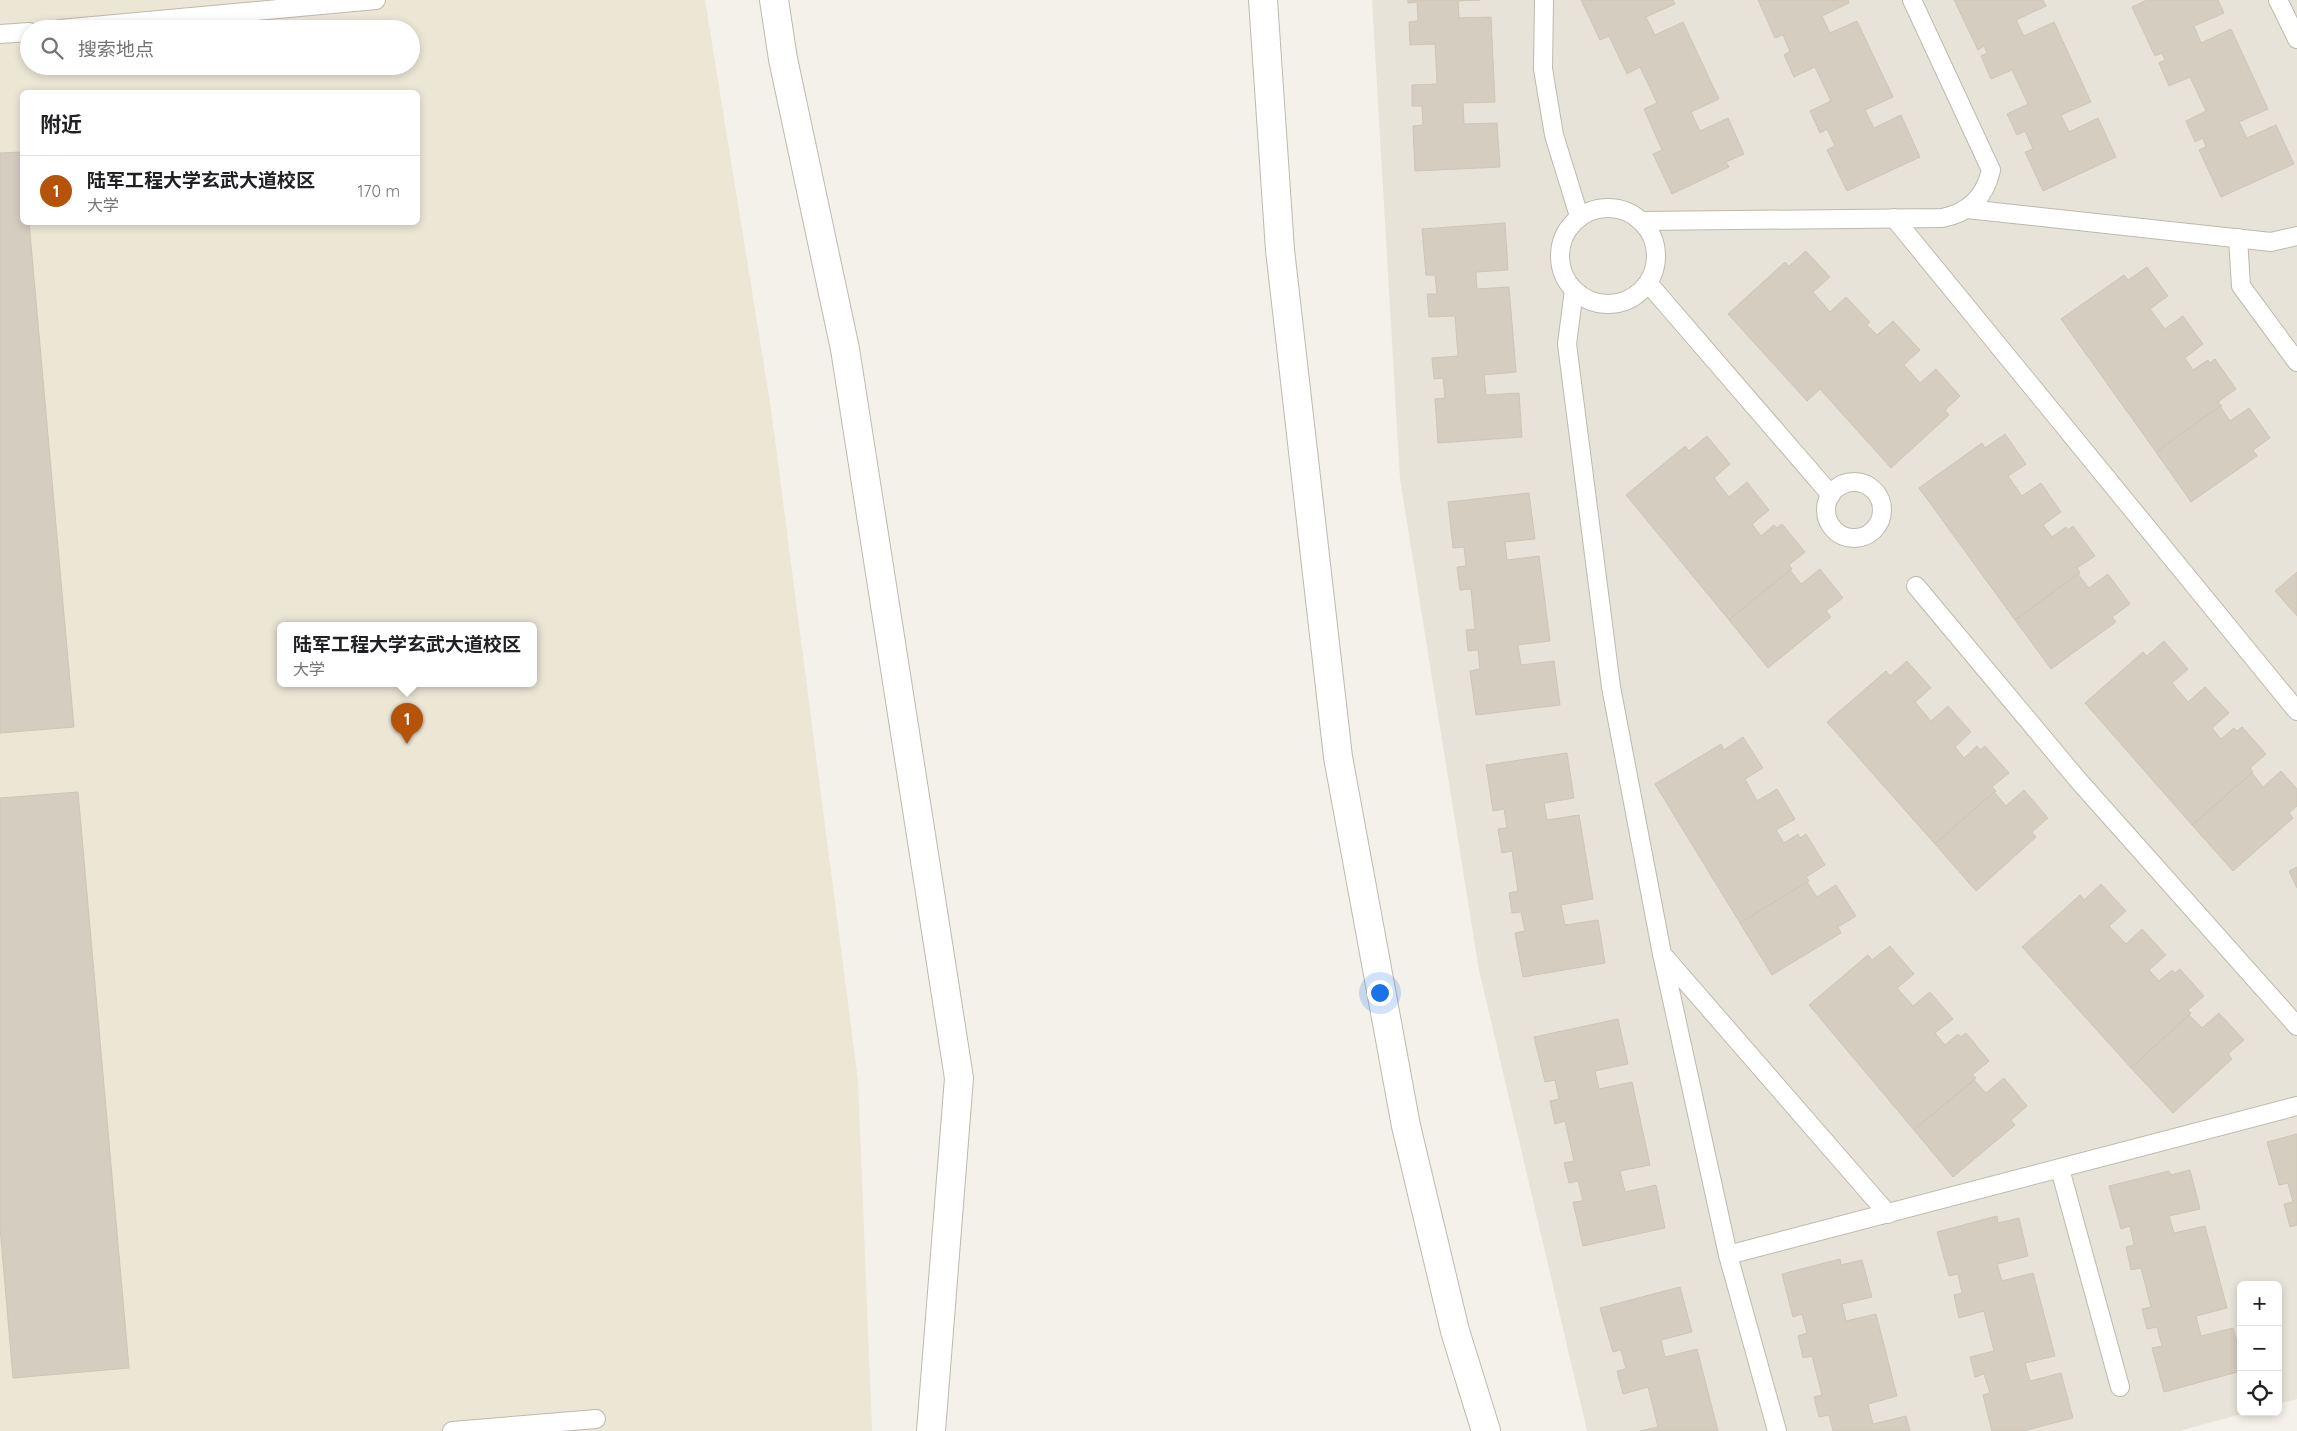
<!DOCTYPE html>
<html lang="zh">
<head>
<meta charset="utf-8">
<style>
  :root { --surface:#fff; --page:#f2f2f2; --text:#202124; --muted:#757577; --line:#e0e0e0; --accent:#b45309 }
  body { margin:0; font-family:Quicksand,"Noto Sans SC",sans-serif; background:var(--page); color:var(--text) }
  .controls { position:absolute; right:15px; bottom:15px; display:grid; overflow:hidden; border-radius:8px; box-shadow:0 2px 8px #0003 }
  .controls button { width:45px; height:45px; display:grid; place-items:center; padding:0; border:0; border-bottom:1px solid var(--line); background:var(--surface); color:var(--text); font:25px sans-serif }
  .you { position:absolute; left:1379px; top:992px; width:18px; height:18px; margin:-12px; border:4px solid #fff; border-radius:50%; background:#1a73e8; box-shadow:0 0 0 8px #1a73e833 }
  .badge { display:grid; place-items:center; width:32px; height:32px; border-radius:50%; background:var(--accent); color:#fff; font-size:16px; font-weight:700 }
  .pin { position:absolute; translate:-50% -41px; filter:drop-shadow(0 1px 2px #0008) }
  .pin::after { content:''; position:absolute; top:26px; width:18px; height:15px; background:inherit; clip-path:polygon(0 0,100% 0,50% 100%) }
  .popup { position:absolute; left:277px; top:622px; width:260px; height:65px; box-sizing:border-box; display:grid; place-content:center; border-radius:8px; background:var(--surface); filter:drop-shadow(0 1px 4px #0005); font-size:16px; white-space:nowrap; color:var(--muted) }
  .popup b { font-size:19px; color:var(--text) }
  .popup::after { content:''; position:absolute; left:50%; top:100%; margin-left:-10px; border:10px solid transparent; border-top-color:var(--surface) }
  .list { margin:0; padding:0; list-style:none }
  h2 { display:flex; justify-content:space-between; align-items:center; height:65px; margin:0; padding:0 20px; font-size:21px }
  h2 small { font-size:16px; font-weight:400; color:var(--muted) }
  .list li { display:grid; grid-template-columns:32px 1fr auto; gap:15px; align-items:center; box-sizing:border-box; height:70px; padding:0 20px; border-top:1px solid var(--line) }
  .list b { display:block; font-size:19px; white-space:nowrap }
  .list p { margin:0; font-size:16px; white-space:nowrap; color:var(--muted) }
  .list em { font-size:16px; font-style:normal; color:var(--muted) }
  .icon { flex:none; width:28px; height:28px; fill:none; stroke:currentColor; stroke-width:2; stroke-linecap:round; stroke-linejoin:round }
  .map { position:relative; flex:none; width:2297px; height:1431px; overflow:hidden }
  .search { position:absolute; background:var(--surface); box-shadow:0 2px 8px #0003; left:20px; top:20px; width:400px; height:55px; display:flex; align-items:center; gap:12px; box-sizing:border-box; padding:0 18px; border-radius:28px; color:var(--muted); font-size:19px }
  .panel { position:absolute; background:var(--surface); box-shadow:0 2px 8px #0003; left:20px; top:90px; width:400px; height:135px; border-radius:8px }
  .map>svg:first-child { display:block }
</style>
</head>
<body>
<div class="map">
<svg width="2297" height="1431" viewBox="0 0 2297 1431">
  <rect width="100%" height="100%" fill="#f4f1ea"/>
  <polygon fill="#e7e3d8" points="1372,0 2297,0 2297,1399 2278,1404 2278,1285 2241,1285 2241,1412 2249,1412 2179,1431 1587,1431 1479,970 1400,479"/>
  <path fill="#ece6d5" fill-rule="evenodd" d="M0,0H705L771,409L858,1080L872,1431H0ZM29,29H411V66H29ZM22,92H418V222H22ZM281,625H533V683H281Z"/>
  <g fill="#d5cdc0" stroke="#cfc5b4">
    <polygon points="1408,0 1480,0 1458,1 1459,18 1491,17 1495,102 1463,103 1464,124 1497,123 1500,167 1415,171 1413,126 1423,125 1422,106 1412,106 1412,85 1437,84 1435,44 1410,45 1409,22 1418,21 1417,2 1408,3"/>
    <polygon points="1581,0 1673,0 1675,4 1646,17 1655,35 1683,22 1719,99 1691,112 1700,131 1728,118 1744,154 1726,162 1729,167 1672,194 1653,154 1662,150 1644,109 1657,103 1640,67 1627,74 1609,36 1600,40"/>
    <polygon points="1758,0 1848,0 1849,3 1822,16 1830,33 1857,21 1893,97 1865,110 1874,128 1901,115 1920,157 1847,191 1827,150 1835,146 1827,129 1820,133 1810,111 1831,101 1815,67 1794,77 1784,55 1790,51 1783,35 1775,38"/>
    <polygon points="1954,0 2043,0 2046,6 2016,20 2024,36 2054,22 2091,102 2061,115 2069,132 2098,118 2116,157 2043,191 2025,152 2033,149 2025,131 2017,135 2007,114 2028,104 2012,70 1991,79 1981,56 1987,53 1984,46 1978,50"/>
    <polygon points="2147,0 2218,0 2224,13 2194,26 2201,43 2231,29 2268,109 2239,122 2247,138 2276,125 2294,164 2221,197 2199,150 2206,147 2203,138 2195,142 2186,121 2206,111 2190,77 2169,86 2159,63 2165,60 2162,53 2155,56 2132,7"/>
    <polygon points="22,152 22,222 29,222 74,727 0,733 0,153"/>
    <polygon points="1505,223 1508,270 1476,272 1477,289 1509,287 1516,372 1484,375 1486,395 1519,393 1522,437 1438,443 1435,399 1445,398 1443,378 1434,379 1432,358 1458,356 1455,316 1429,317 1427,294 1437,294 1435,275 1426,275 1422,229"/>
    <polygon points="1806,251 1830,277 1813,292 1830,312 1846,297 1870,322 1867,325 1877,335 1893,321 1920,350 1904,365 1920,383 1936,369 1960,396 1945,410 1949,415 1891,468 1820,389 1807,401 1728,314 1785,262 1789,266"/>
    <polygon points="2147,267 2168,296 2150,309 2165,329 2183,316 2203,344 2185,358 2193,370 2208,360 2210,363 2215,359 2236,389 2218,402 2222,406 2156,452 2061,319 2124,275 2128,280"/>
    <polygon points="2220,406 2230,421 2249,408 2270,438 2253,450 2257,456 2191,502 2156,452"/>
    <polygon points="2005,434 2026,464 2008,476 2022,496 2041,483 2061,512 2043,525 2052,537 2066,527 2068,530 2073,526 2095,556 2077,568 2080,573 2015,620 1919,488 1982,443 1985,448"/>
    <polygon points="1707,436 1730,464 1714,478 1729,497 1747,482 1769,510 1752,524 1761,536 1774,525 1777,528 1782,524 1805,552 1789,565 1792,569 1729,620 1626,495 1685,446 1689,451"/>
    <polygon points="1529,493 1535,539 1505,542 1507,560 1539,556 1550,641 1518,645 1521,665 1554,661 1560,705 1476,715 1470,671 1480,669 1478,650 1468,651 1466,630 1475,629 1471,589 1460,590 1457,567 1466,566 1464,547 1453,548 1448,502"/>
    <polygon points="1820,569 1843,598 1826,611 1831,617 1768,668 1729,620 1790,570 1801,584"/>
    <polygon points="2297,572 2297,616 2275,591"/>
    <polygon points="2078,574 2089,588 2108,574 2130,604 2112,617 2116,622 2051,669 2015,620"/>
    <polygon points="2164,641 2188,669 2172,683 2188,702 2205,687 2229,713 2212,728 2221,739 2234,728 2237,731 2242,727 2266,754 2250,768 2253,772 2192,825 2085,703 2143,652 2147,656"/>
    <polygon points="1907,661 1931,688 1915,702 1931,721 1948,706 1971,732 1955,747 1964,758 1977,746 1980,750 1985,746 2009,773 1992,787 1996,791 1935,844 1827,722 1886,671 1890,676"/>
    <polygon points="1743,737 1763,768 1745,779 1757,801 1777,789 1795,819 1776,830 1784,843 1798,834 1800,838 1806,834 1825,865 1806,877 1809,881 1740,923 1655,784 1721,744 1724,750"/>
    <polygon points="1567,753 1574,798 1544,803 1547,820 1579,815 1593,899 1561,905 1565,925 1598,920 1605,963 1523,977 1515,933 1525,931 1521,912 1512,913 1509,893 1518,891 1512,851 1502,853 1498,829 1507,828 1504,809 1493,811 1486,765"/>
    <polygon points="2281,771 2297,789 2297,806 2289,813 2293,818 2233,871 2192,825 2252,773 2263,787"/>
    <polygon points="2024,790 2048,818 2032,832 2036,837 1976,891 1935,844 1994,792 2006,806"/>
    <polygon points="78,792 129,1368 13,1378 0,1227 0,798"/>
    <polygon points="2297,867 2297,888 2289,871"/>
    <polygon points="1807,882 1817,897 1836,885 1856,916 1838,927 1841,933 1772,975 1740,923"/>
    <polygon points="2101,884 2126,911 2109,926 2126,944 2142,929 2166,955 2149,970 2159,981 2172,970 2175,973 2180,969 2204,996 2188,1010 2191,1013 2131,1068 2022,947 2080,895 2084,900"/>
    <polygon points="1890,946 1914,974 1897,988 1913,1006 1930,992 1953,1019 1935,1033 1945,1045 1958,1034 1961,1037 1966,1033 1989,1061 1972,1075 1976,1078 1914,1130 1809,1005 1868,955 1872,960"/>
    <polygon points="2219,1013 2244,1040 2228,1054 2232,1059 2173,1113 2131,1068 2189,1015 2202,1028"/>
    <polygon points="1618,1019 1628,1064 1595,1071 1599,1089 1632,1082 1650,1165 1620,1171 1625,1192 1656,1185 1665,1228 1583,1246 1573,1202 1583,1201 1578,1181 1569,1183 1564,1163 1574,1161 1565,1121 1555,1124 1550,1101 1559,1099 1555,1080 1545,1082 1534,1037"/>
    <polygon points="2004,1078 2027,1106 2011,1120 2015,1125 1953,1177 1914,1130 1974,1080 1986,1093"/>
    <polygon points="2297,1134 2297,1225 2290,1227 2284,1204 2293,1202 2288,1183 2279,1185 2267,1142"/>
    <polygon points="2190,1170 2200,1209 2169,1216 2174,1233 2205,1226 2227,1308 2196,1316 2201,1336 2233,1328 2241,1356 2241,1371 2164,1392 2152,1348 2162,1346 2157,1327 2147,1329 2142,1309 2151,1307 2141,1268 2131,1270 2126,1247 2134,1245 2130,1226 2121,1229 2109,1186 2169,1171 2171,1175"/>
    <polygon points="1997,1216 1998,1223 2019,1218 2028,1256 1997,1264 2002,1281 2033,1273 2055,1356 2025,1363 2030,1381 2061,1373 2073,1418 2023,1431 1992,1431 1983,1395 1990,1393 1984,1374 1975,1377 1970,1357 1994,1351 1984,1311 1959,1318 1954,1295 1962,1293 1958,1274 1949,1276 1937,1232"/>
    <polygon points="1840,1259 1841,1265 1862,1260 1872,1297 1842,1304 1846,1321 1876,1314 1897,1396 1868,1404 1873,1424 1906,1416 1910,1431 1833,1431 1829,1415 1819,1417 1814,1397 1822,1395 1812,1356 1803,1358 1798,1336 1807,1333 1802,1314 1793,1317 1782,1274"/>
    <polygon points="1680,1287 1692,1332 1661,1340 1665,1357 1697,1349 1718,1431 1640,1431 1658,1427 1648,1387 1623,1394 1617,1371 1626,1369 1621,1350 1613,1352 1600,1308"/>
  </g>
  <g fill="none" stroke-linecap="round" stroke-linejoin="round">
    <defs>
      <g id="service">
        <polyline points="1544,0 1543,69 1554,135 1579,216"/>
        <polyline points="2278,0 2297,39"/>
        <polyline points="60,29 376,0"/>
        <polyline points="0,34 29,32"/>
        <circle cx="1608" cy="256" r="48"/>
        <polyline points="1967,209 2271,242 2297,236"/>
        <polyline points="1894,218 2297,711"/>
        <path d="M1641,221L1942,218C1969,213 1985,197 1991,170L1912,0"/>
        <polyline points="2238,238 2241,286 2297,362"/>
        <polyline points="1648,283 1831,495"/>
        <polyline points="1574,290 1567,344 1611,687 1662,954"/>
        <circle cx="1854" cy="510" r="28"/>
        <polyline points="1916,586 2078,780 2297,1026"/>
        <polyline points="2060,1169 2120,1387"/>
        <polyline points="1728,1255 1662,954 1888,1214"/>
        <polyline points="452,1431 596,1419"/>
        <polyline points="1777,1431 1728,1255 2297,1106"/>
      </g>
      <g id="minor">
        <polyline points="774,0 783,59 845,349 959,1078 931,1431"/>
        <polyline points="1263,0 1280,250 1338,757 1406,1126 1455,1331 1486,1431"/>
      </g>
    </defs>
    <use href="#service" stroke="#bfb9ad" stroke-width="20"/>
    <use href="#minor" stroke="#bfb9ad" stroke-width="30"/>
    <use href="#service" stroke="#fff" stroke-width="18"/>
    <use href="#minor" stroke="#fff" stroke-width="28"/>
  </g>
</svg>
<div class="controls">
<button>+</button>
<button>−</button>
<button><svg class="icon" aria-label="locate" viewBox="0 0 24 24"><circle cx="12" cy="12" r="6"/><path d="M12 2v4M12 18v4M2 12h4M18 12h4"/></svg></button>
</div>
<div class="you"></div>
<div class="pin badge" style="left:407px;top:744px">1</div>
<div class="popup"><b>陆军工程大学玄武大道校区</b>大学</div>
<div class="search"><svg class="icon" aria-label="search" viewBox="0 0 24 24"><circle cx="10" cy="10" r="6"/><path d="M15 15l6 6"/></svg>搜索地点</div>
<section class="panel">
<h2>附近<small></small></h2>
<ul class="list">
<li><span class="badge">1</span><div><b>陆军工程大学玄武大道校区</b><p>大学</p></div><em>170 m</em></li>
</ul>
</section>
</div>
</body>
</html>
